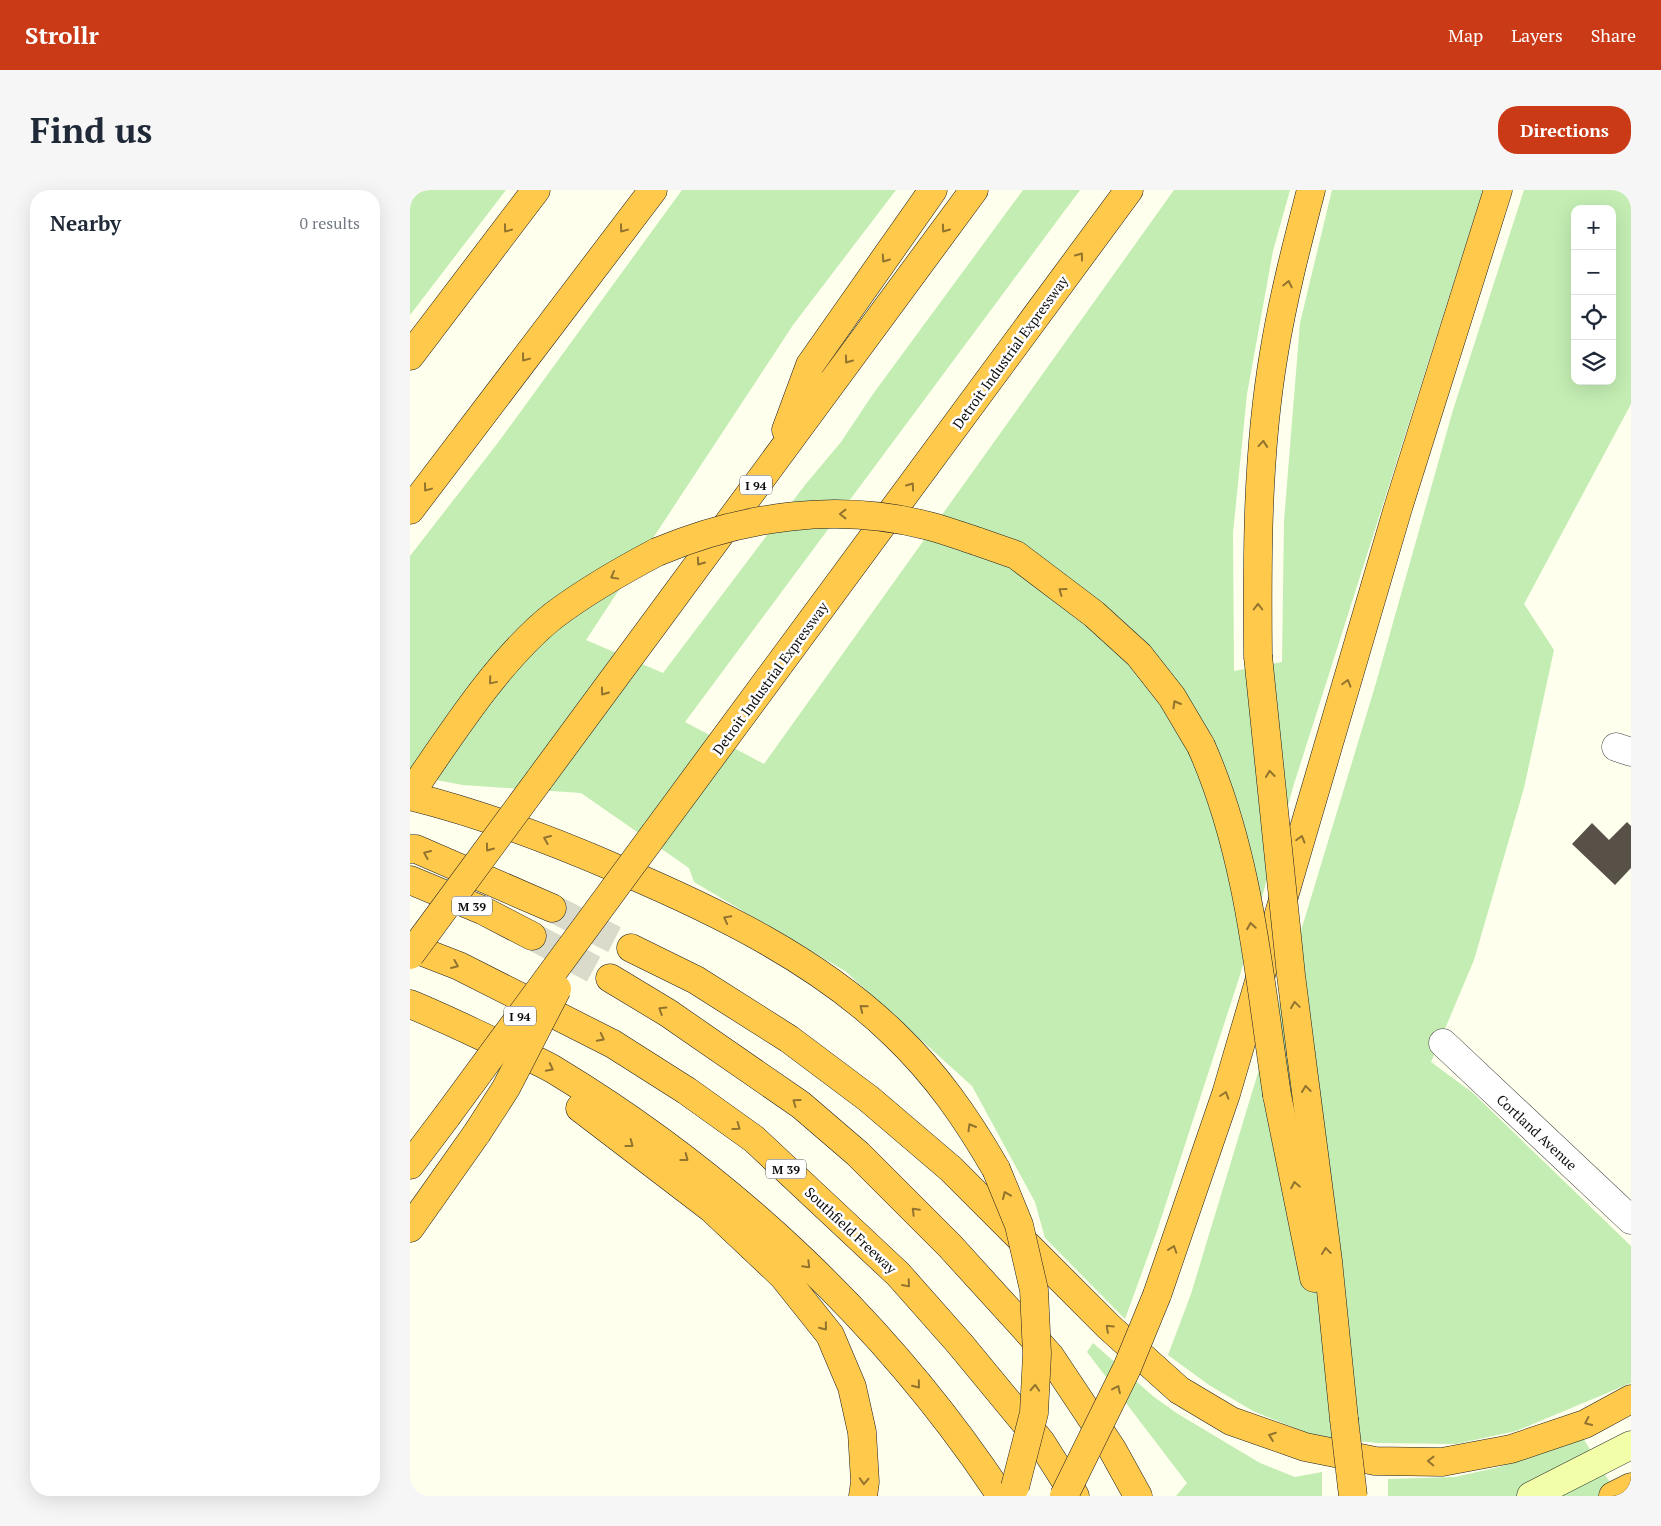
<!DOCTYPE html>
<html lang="en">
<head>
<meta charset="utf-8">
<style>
  :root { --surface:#fff; --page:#f6f6f7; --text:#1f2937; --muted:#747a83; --line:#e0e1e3; --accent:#ca3a17 }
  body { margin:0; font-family:"PT Serif",serif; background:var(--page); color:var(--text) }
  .controls { position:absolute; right:15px; top:15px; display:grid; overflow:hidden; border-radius:10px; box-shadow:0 5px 20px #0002 }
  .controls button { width:45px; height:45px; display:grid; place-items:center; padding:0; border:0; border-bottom:1px solid var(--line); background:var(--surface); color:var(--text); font:25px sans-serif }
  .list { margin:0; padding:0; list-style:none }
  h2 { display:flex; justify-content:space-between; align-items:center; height:65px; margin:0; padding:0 20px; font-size:21px }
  h2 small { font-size:16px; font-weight:400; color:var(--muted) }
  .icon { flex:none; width:28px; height:28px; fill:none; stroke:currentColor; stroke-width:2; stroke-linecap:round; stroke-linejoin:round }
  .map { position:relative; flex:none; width:1221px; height:1306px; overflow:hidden; border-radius:20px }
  header { display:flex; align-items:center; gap:30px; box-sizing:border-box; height:70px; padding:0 25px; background:var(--accent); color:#fff }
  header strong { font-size:24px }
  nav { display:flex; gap:28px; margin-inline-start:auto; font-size:18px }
  .intro { display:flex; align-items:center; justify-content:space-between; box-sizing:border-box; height:120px; padding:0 30px }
  h1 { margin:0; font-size:35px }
  .button { padding:12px 22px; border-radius:20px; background:var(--accent); color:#fff; font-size:18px; font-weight:700 }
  main { display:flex; gap:30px; padding:0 30px }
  aside { flex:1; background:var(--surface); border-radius:20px; box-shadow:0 5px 20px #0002 }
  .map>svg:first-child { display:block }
</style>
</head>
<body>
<header>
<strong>Strollr</strong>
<nav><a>Map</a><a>Layers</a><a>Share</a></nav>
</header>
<div class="intro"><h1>Find us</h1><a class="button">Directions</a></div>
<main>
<aside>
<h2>Nearby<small>0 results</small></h2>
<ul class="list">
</ul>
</aside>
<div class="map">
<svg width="1221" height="1306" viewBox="0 0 1221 1306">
  <rect width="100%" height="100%" fill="#feffed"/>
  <g fill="#c3edb2" fill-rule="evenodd">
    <polygon points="0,0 96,0 0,125"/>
    <polygon points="272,0 486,0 383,135 176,450 253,483 395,295 431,252 463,204 613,0 670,0 275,532 354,574 764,0 880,0 863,61 837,204 823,343 824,481 872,472 874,331 890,133 922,0 1073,0 884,594 830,785 747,1041 715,1129 635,1048 625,1012 562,896 435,781 284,692 279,678 171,603 53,595 0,585 0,366 87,254"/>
    <path d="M1114,0H1221V214L1114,414L1144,460L1114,598L1064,770L1021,872L1063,903L1221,1056V1193L1106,1241L1046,1254L968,1253L907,1247L843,1221L799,1195L758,1165L781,1104L966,493L1043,220ZM1165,19H1202V191H1165Z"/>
    <polygon points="683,1153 744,1207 768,1224 850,1273 885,1287 912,1282 912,1306 766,1306 777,1293 677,1162"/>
    <polygon points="1173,1248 1208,1306 978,1306 978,1289 1045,1287 1089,1277"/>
  </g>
  <polygon fill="#575148" points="1217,632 1221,636 1221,678 1205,695 1162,654 1182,633 1199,650"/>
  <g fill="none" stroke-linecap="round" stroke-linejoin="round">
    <g stroke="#dadbcb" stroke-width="28" stroke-dasharray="28 14" stroke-linecap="butt">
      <polyline points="142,718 221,758"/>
      <polyline points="122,746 200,788"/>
    </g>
    <defs>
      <g id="street">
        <polyline points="1206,557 1221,562"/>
        <polyline points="1033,853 1221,1030"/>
      </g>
      <polyline id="secondary" points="1121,1306 1221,1255"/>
      <g id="highway">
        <polyline points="0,166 126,0"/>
        <polyline points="376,240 400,175 523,0"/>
        <polyline points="0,320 243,0"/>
        <polyline points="566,351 606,365 684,424 729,465 762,507 791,556"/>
        <path d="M848,466C847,365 847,263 864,163C873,108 887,54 901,0"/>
        <polyline points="129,590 564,0"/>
        <path d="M0,604C40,546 88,470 143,426C176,401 211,381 247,362"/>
        <path d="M0,606C73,624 141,650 210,680C306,721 408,770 484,844C527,885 557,929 586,979"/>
        <polyline points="245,643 719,0"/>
        <polyline points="0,659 6,659 142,718"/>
        <polyline points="0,690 72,720 122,746"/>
        <polyline points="0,757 49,776 203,854 277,901 344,949 488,1084 550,1154 631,1252 665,1306"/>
        <polyline points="221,758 286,790 379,849 459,909 541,979 699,1137 769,1200 821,1231 895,1257 965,1271 1032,1272 1101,1259 1175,1234 1221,1209"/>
        <polyline points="200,788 258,823 391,915 448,964 540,1056 640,1166 702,1259 728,1306"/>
        <path d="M0,814C32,827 62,842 93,856C111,864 130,871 146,881C321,987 478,1135 591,1306"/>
        <polyline points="891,864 918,1071 934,1229"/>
        <polyline points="867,905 904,1088"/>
        <polyline points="170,918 302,1019 373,1086 420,1145 442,1197 452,1242 455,1292 453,1306"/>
        <polyline points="0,975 37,926"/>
        <polyline points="0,1038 67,943"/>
        <polyline points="747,1105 816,904 988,318 1088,0"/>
        <polyline points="1203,1306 1221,1297"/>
      </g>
    </defs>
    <use href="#street" stroke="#404040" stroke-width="29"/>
    <use href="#secondary" stroke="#2f2f2f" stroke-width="29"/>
    <use href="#highway" stroke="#1e1e1e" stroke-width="29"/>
    <use href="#street" stroke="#fff" stroke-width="28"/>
    <use href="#secondary" stroke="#f3ffa8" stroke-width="28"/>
    <use href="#highway" stroke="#ffc94b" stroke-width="28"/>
    <defs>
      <g id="highway-bridge">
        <path d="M247,362C333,326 427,312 519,336C535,340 550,346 566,351"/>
        <polyline points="848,466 881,785 891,864"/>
        <path d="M791,556C840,666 849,787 867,905"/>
        <polyline points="0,765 129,590"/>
        <polyline points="37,926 245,643"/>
        <polyline points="67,943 96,898 147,799"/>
        <polyline points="586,979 609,1035 624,1100 627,1164 624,1223 605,1297"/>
        <polyline points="934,1229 943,1306"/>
        <polyline points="654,1306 717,1178 747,1105"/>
      </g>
    </defs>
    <use href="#highway-bridge" stroke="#1e1e1e" stroke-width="29" stroke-linecap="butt"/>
    <use href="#highway-bridge" stroke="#ffc94b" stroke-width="28"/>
  </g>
  <defs><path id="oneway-chevron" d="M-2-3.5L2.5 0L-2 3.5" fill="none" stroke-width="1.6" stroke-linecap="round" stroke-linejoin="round" transform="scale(1.25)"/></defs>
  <g stroke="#92742f">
    <use href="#oneway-chevron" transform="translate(97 39) rotate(127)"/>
    <use href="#oneway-chevron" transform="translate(213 39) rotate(127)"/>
    <use href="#oneway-chevron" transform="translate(535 39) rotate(126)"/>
    <use href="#oneway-chevron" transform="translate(670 66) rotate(-54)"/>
    <use href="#oneway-chevron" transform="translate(475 69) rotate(125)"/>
    <use href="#oneway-chevron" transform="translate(878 94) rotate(-78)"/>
    <use href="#oneway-chevron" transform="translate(115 168) rotate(127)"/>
    <use href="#oneway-chevron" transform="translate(438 170) rotate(126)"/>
    <use href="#oneway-chevron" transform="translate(853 254) rotate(-85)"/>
    <use href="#oneway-chevron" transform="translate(501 296) rotate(-54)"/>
    <use href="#oneway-chevron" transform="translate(17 298) rotate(127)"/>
    <use href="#oneway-chevron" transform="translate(433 324) rotate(-180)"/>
    <use href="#oneway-chevron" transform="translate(290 372) rotate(126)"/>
    <use href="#oneway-chevron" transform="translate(204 386) rotate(151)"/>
    <use href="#oneway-chevron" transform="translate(652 401) rotate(-144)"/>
    <use href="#oneway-chevron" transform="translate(848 417) rotate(-90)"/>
    <use href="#oneway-chevron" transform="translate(82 491) rotate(130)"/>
    <use href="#oneway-chevron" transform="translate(937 493) rotate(-74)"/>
    <use href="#oneway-chevron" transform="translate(194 502) rotate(126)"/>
    <use href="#oneway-chevron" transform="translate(766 514) rotate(-120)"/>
    <use href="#oneway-chevron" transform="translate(860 584) rotate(-96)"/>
    <use href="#oneway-chevron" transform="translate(137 649) rotate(-157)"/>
    <use href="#oneway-chevron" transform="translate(891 649) rotate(-74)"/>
    <use href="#oneway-chevron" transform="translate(79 658) rotate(126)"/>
    <use href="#oneway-chevron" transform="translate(17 664) rotate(-157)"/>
    <use href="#oneway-chevron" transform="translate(317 729) rotate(-152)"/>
    <use href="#oneway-chevron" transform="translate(841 736) rotate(-99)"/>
    <use href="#oneway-chevron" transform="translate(45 775) rotate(23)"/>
    <use href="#oneway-chevron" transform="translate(885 815) rotate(-98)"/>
    <use href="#oneway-chevron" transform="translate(453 818) rotate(-141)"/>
    <use href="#oneway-chevron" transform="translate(252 820) rotate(-148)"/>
    <use href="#oneway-chevron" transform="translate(191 848) rotate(27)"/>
    <use href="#oneway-chevron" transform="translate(140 878) rotate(27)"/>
    <use href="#oneway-chevron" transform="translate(896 899) rotate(-97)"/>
    <use href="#oneway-chevron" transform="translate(815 905) rotate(-72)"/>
    <use href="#oneway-chevron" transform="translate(386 912) rotate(-144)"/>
    <use href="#oneway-chevron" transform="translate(327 937) rotate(36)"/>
    <use href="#oneway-chevron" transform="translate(561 937) rotate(-120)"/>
    <use href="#oneway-chevron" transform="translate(220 954) rotate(37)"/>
    <use href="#oneway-chevron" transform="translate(275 968) rotate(37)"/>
    <use href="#oneway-chevron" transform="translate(885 995) rotate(-101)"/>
    <use href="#oneway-chevron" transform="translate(596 1005) rotate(-113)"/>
    <use href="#oneway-chevron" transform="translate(505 1021) rotate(-135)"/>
    <use href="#oneway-chevron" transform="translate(763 1059) rotate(-71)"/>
    <use href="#oneway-chevron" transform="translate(916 1061) rotate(-97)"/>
    <use href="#oneway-chevron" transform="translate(397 1075) rotate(45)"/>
    <use href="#oneway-chevron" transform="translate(497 1094) rotate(49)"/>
    <use href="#oneway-chevron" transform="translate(414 1137) rotate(51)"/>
    <use href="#oneway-chevron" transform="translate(699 1138) rotate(-137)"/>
    <use href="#oneway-chevron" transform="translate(507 1195) rotate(51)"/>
    <use href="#oneway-chevron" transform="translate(625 1198) rotate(-87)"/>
    <use href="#oneway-chevron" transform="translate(707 1199) rotate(-65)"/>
    <use href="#oneway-chevron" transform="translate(1178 1232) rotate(155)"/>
    <use href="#oneway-chevron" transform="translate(862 1246) rotate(-160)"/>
    <use href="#oneway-chevron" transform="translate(1021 1271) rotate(-179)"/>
    <use href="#oneway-chevron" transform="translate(454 1291) rotate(93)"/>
  </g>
  <g text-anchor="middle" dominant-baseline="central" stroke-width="5" stroke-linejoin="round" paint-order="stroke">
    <g fill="#fff" stroke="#565656" stroke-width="1">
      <rect x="330" y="285.5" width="32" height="19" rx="4"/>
      <rect x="42" y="706.5" width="40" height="19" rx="4"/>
      <rect x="94" y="816.5" width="32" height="19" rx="4"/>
      <rect x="356" y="969.5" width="40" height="19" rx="4"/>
    </g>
    <g font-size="12" font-weight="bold" fill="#0d0d0d">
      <text x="346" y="295">I 94</text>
      <text x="62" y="716">M 39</text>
      <text x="110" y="826">I 94</text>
      <text x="376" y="979">M 39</text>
    </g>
    <g font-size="14" fill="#0d0d0d" stroke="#fff">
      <text transform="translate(600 162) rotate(-54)">Detroit Industrial Expressway</text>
      <text transform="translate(360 488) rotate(-54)">Detroit Industrial Expressway</text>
      <text transform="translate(1127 942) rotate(43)">Cortland Avenue</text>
      <text transform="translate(441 1040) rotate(43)">Southfield Freeway</text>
    </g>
  </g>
</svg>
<div class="controls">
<button>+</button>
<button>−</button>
<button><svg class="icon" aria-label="locate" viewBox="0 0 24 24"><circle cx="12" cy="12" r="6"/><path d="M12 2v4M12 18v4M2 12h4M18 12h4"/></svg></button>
<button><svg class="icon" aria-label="layers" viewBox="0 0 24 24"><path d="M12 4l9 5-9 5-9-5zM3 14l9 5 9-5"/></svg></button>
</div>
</div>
</main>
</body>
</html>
